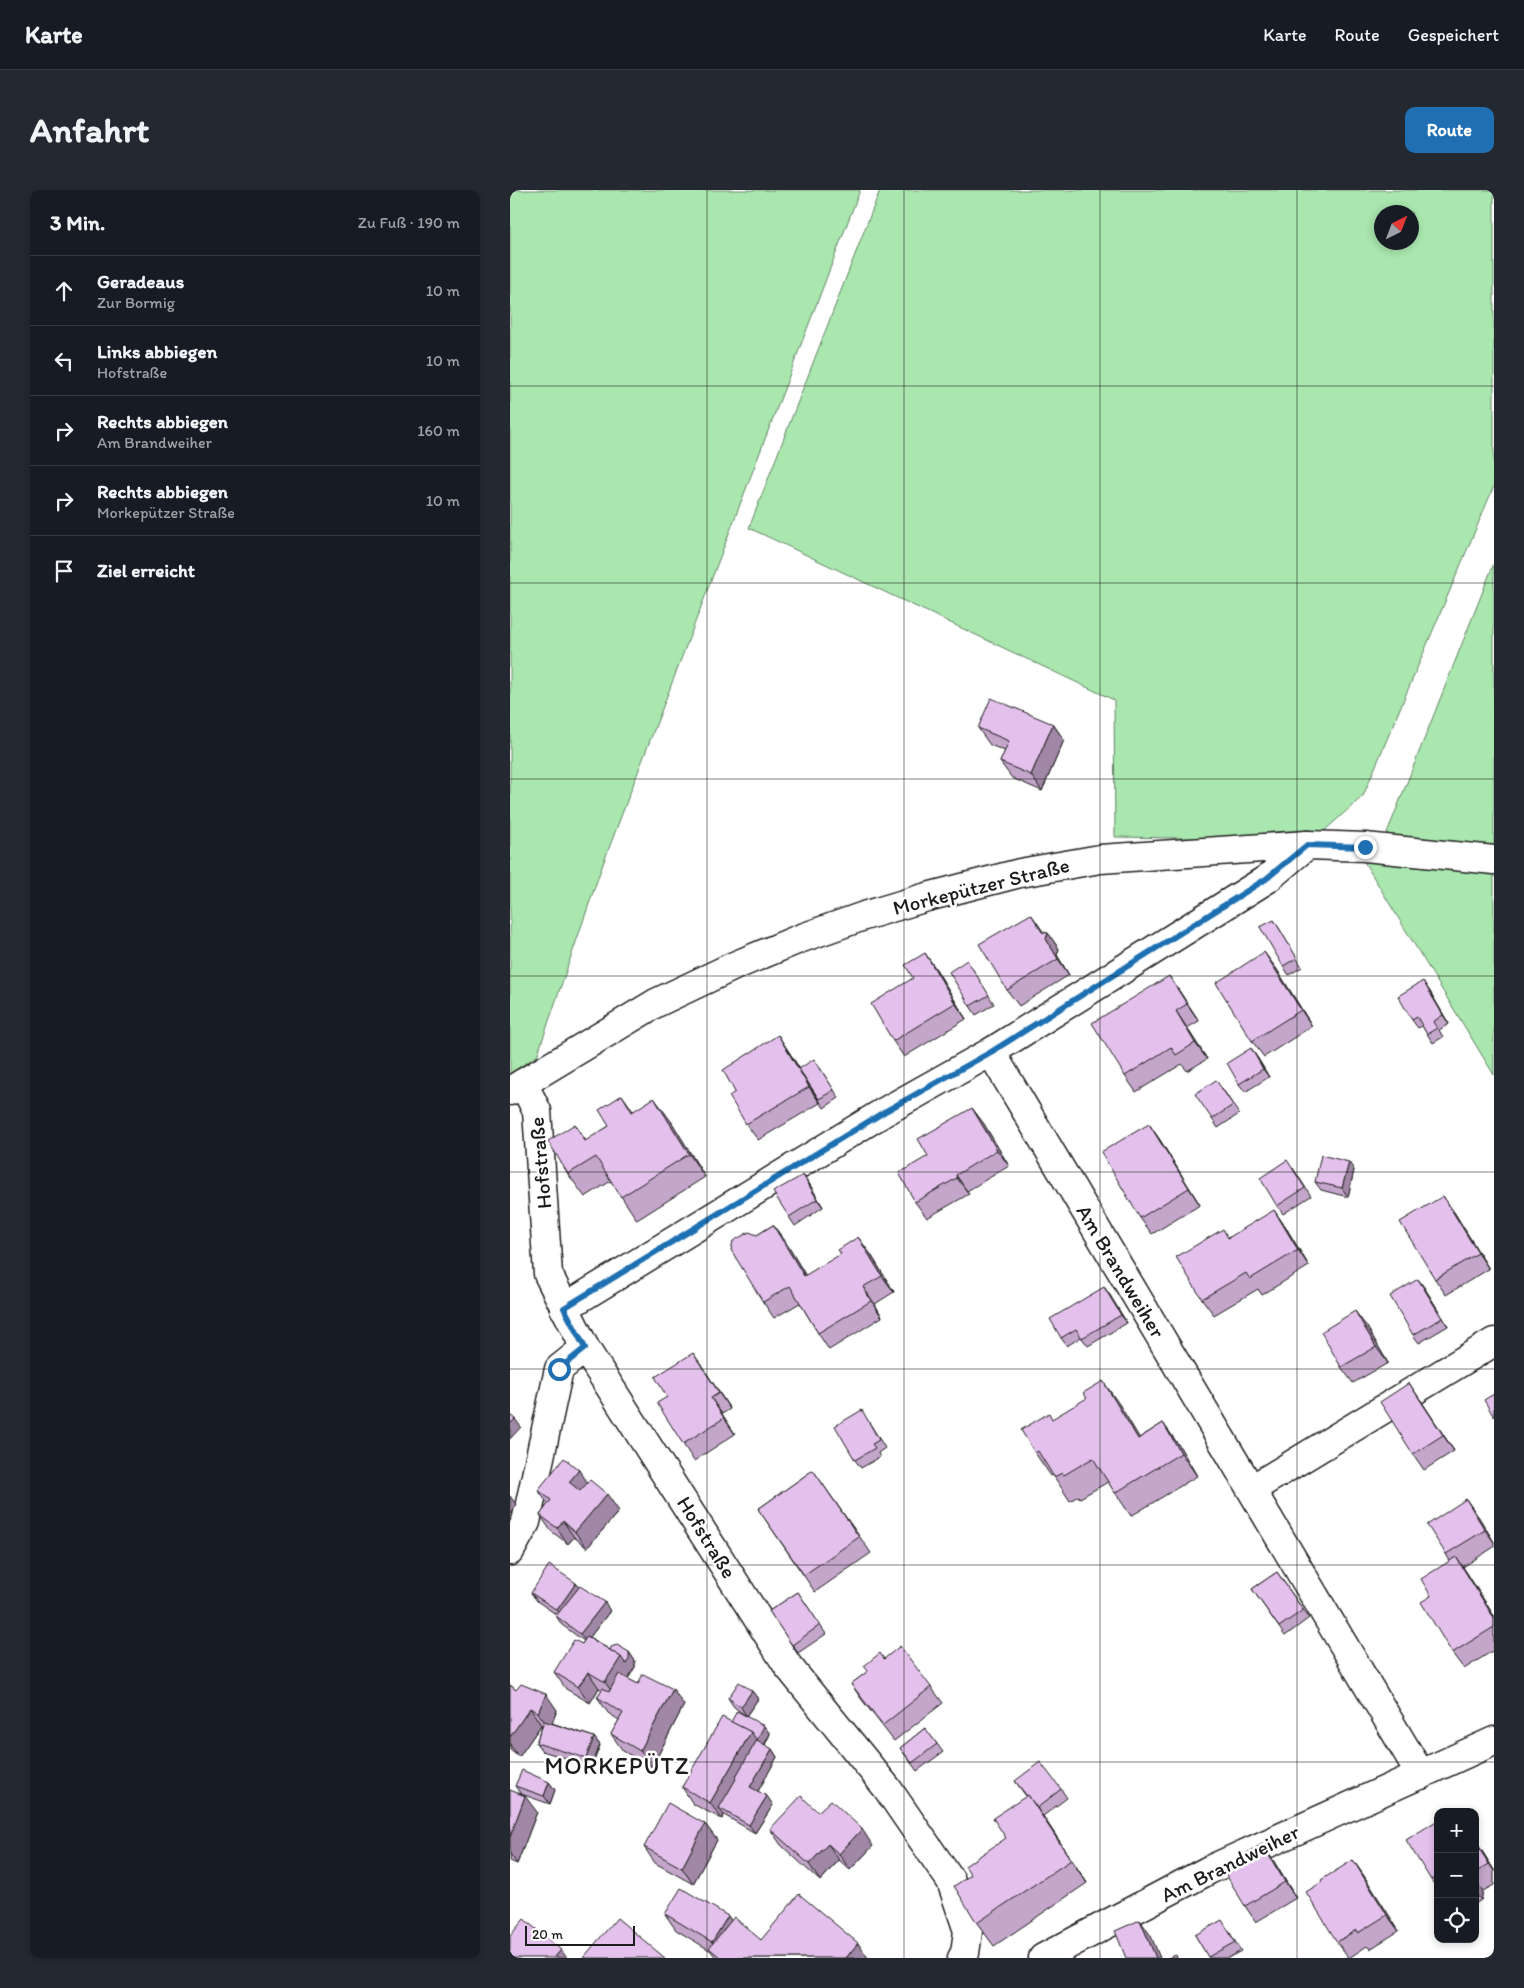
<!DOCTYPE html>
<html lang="de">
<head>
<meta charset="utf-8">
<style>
  :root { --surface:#171b24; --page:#242831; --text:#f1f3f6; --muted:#9ea1a6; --line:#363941; --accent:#1f6fb2 }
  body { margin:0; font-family:Itim,sans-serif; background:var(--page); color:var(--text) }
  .controls { position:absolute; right:15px; bottom:15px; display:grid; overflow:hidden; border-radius:10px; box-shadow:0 2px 8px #0003 }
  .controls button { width:45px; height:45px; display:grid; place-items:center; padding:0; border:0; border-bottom:1px solid var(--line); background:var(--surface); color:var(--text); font:25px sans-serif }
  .compass { position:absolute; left:864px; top:15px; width:45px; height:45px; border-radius:50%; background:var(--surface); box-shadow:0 2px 8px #0003; rotate:42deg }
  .scale { position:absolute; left:15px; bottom:12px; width:110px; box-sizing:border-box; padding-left:5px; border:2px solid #1c1c1c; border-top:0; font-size:14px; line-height:18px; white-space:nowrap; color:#1c1c1c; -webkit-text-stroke:4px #fff; paint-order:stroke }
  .stop { position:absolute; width:15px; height:15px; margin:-11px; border:4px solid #1f6fb2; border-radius:50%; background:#fff }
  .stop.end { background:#1f6fb2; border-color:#fff; box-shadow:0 1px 5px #0008 }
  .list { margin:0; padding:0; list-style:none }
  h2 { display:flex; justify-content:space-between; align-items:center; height:65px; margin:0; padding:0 20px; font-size:21px }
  h2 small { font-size:16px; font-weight:400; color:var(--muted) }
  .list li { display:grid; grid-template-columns:32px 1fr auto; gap:15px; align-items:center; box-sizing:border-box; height:70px; padding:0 20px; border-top:1px solid var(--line) }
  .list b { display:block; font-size:19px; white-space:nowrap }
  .list p { margin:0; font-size:16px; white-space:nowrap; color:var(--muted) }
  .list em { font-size:16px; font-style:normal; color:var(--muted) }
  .icon { flex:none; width:28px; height:28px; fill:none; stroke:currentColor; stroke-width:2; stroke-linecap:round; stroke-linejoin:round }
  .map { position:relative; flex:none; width:984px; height:1768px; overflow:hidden; border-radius:10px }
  header { display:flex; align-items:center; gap:30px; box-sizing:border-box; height:70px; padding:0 25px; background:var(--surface); border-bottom:1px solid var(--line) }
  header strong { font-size:24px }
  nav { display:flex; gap:28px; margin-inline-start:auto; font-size:18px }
  .intro { display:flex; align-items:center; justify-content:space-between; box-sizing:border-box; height:120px; padding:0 30px }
  h1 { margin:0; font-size:35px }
  .button { padding:12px 22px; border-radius:10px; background:var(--accent); color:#fff; font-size:18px; font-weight:700 }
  main { display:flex; gap:30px; padding:0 30px }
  aside { flex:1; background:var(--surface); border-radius:10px; box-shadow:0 2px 8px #0003 }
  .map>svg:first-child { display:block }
</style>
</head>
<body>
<header>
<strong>Karte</strong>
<nav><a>Karte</a><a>Route</a><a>Gespeichert</a></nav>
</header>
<div class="intro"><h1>Anfahrt</h1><a class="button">Route</a></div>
<main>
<aside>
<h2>3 Min.<small>Zu Fuß · 190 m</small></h2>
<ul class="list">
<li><svg class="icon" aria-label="ahead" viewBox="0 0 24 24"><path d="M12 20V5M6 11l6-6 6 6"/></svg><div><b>Geradeaus</b><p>Zur Bormig</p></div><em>10 m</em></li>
<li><svg class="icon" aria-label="left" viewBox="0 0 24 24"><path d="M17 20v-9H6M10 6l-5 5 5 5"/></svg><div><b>Links abbiegen</b><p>Hofstraße</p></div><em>10 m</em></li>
<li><svg class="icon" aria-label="right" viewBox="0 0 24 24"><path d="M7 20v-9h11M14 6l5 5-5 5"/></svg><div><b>Rechts abbiegen</b><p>Am Brandweiher</p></div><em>160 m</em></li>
<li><svg class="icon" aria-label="right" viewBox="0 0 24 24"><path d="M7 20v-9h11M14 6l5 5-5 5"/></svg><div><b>Rechts abbiegen</b><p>Morkepützer Straße</p></div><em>10 m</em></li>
<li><svg class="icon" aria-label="arrive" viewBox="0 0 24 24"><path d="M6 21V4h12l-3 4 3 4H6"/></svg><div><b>Ziel erreicht</b></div></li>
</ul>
</aside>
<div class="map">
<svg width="984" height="1768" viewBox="0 0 984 1768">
  <rect width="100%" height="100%" fill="#fff"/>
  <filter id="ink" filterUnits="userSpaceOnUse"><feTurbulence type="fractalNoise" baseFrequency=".02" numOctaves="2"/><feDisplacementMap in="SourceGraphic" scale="10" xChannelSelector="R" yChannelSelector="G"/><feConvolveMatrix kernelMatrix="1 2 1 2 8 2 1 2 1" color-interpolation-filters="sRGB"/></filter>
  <g filter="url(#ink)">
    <g fill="#a9e7ae" stroke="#628265" fill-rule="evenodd">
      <polygon points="0,0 350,0 91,679 27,866 0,883"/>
      <path d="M370,0H984V296L853,606L804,650L605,647L604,510L239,338ZM872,22H902V52H872Z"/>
      <polygon points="984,373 984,657 875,648"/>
      <polygon points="853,670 984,682 984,885"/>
    </g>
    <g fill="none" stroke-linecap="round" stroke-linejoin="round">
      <defs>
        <g id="minor">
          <polyline points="481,862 911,1585"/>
          <polyline points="13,893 27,921 38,1084 75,1158 278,1476 377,1598 441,1691 458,1741 455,1763 452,1768"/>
          <polyline points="0,901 146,813 224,776 289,749 354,726 417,707 510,683 590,669 797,655 855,657 984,670"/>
          <polyline points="54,1118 374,922 481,862 757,689 797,655"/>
          <polyline points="742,1299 984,1152"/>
          <polyline points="0,1361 16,1332 49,1179 75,1158"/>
          <polyline points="533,1768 699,1680 984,1551"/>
        </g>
      </defs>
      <use href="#minor" stroke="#1c1c1c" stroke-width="31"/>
      <use href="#minor" stroke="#fff" stroke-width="28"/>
    </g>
    <g fill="#c4a6cb" stroke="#1c1c1c">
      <polygon points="543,534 554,550 532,601 502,588 490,572 495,561 480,555 468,538"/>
      <polygon points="764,730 769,738 792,777 779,785 773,776"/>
      <polygon points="534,742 538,743 549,759 547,765 559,785 509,816 497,800"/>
      <polygon points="457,770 484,814 466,825 460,816"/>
      <polygon points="766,778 802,836 754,867 742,851"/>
      <polygon points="426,779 456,829 394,867 383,851"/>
      <polygon points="659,786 689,831 677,838 697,869 677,881 672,874 626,902 615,886"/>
      <polygon points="919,800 939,834 929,840 933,847 923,853 912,836 908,838 902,830"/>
      <polygon points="268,845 290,879 310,878 329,908 314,918 297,891 310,913 248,950 236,934 225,902"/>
      <polygon points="747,867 759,887 735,902 729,894"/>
      <polygon points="712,898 729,924 708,938 702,929"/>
      <polygon points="112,905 123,921 161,931 195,987 127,1030 101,991 75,1007 58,984 65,934 76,951 99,936"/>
      <polygon points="462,918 474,934 499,976 457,1001 459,1004 417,1028 405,1012 418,966"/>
      <polygon points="639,934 650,950 690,1015 642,1044 630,1028"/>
      <polygon points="783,978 801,1006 773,1024 767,1016"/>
      <polygon points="844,980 838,1007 811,1000 805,992"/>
      <polygon points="293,985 313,1017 285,1036 279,1027"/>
      <polygon points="944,1022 979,1079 936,1105 925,1089"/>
      <polygon points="263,1035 275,1051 296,1086 360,1063 384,1102 365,1114 372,1127 319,1160 308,1143 290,1113 264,1128 253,1112 247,1045"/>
      <polygon points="775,1036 799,1076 752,1105 748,1099 704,1125 692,1109 719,1047"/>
      <polygon points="594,1097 617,1133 578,1156 571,1147 557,1156 551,1148"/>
      <polygon points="914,1097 938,1136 909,1153 903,1145"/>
      <polygon points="857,1137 878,1173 843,1193 831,1177"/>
      <polygon points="183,1163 220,1219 212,1224 225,1244 184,1271 173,1254 157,1207"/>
      <polygon points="910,1209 944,1261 914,1280 903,1264"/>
      <polygon points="609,1214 629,1248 653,1233 670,1257 687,1286 621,1326 598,1292 570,1308 568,1306 560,1311 543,1285 541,1286 525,1263 543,1229"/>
      <polygon points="357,1229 375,1258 368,1263 370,1267 351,1278 345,1270"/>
      <polygon points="303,1280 361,1363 305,1402 248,1319"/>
      <polygon points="77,1293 109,1321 77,1358 64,1347 58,1354 41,1341 30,1325 38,1314 28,1300"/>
      <polygon points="968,1326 984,1352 984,1357 953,1377 984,1426 984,1460 954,1479 942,1463 921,1406 940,1371 936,1364"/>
      <polygon points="767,1382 799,1428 775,1446 742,1399"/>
      <polygon points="66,1393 69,1397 100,1421 80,1447 100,1460 119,1462 125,1471 125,1477 118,1489 128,1494 174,1515 142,1577 113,1561 101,1544 109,1530 98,1523 87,1507 92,1500 89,1498 80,1513 56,1499 44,1482 72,1454 74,1451 52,1435 46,1426 47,1425 27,1411 21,1403"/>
      <polygon points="288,1402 316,1444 288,1463 259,1421"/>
      <polygon points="374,1469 421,1497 433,1513 384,1551 352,1510 341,1494"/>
      <polygon points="0,1495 6,1500 47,1520 42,1533 84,1547 90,1555 82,1576 32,1561 26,1553 32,1535 31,1535 9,1567 0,1560"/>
      <polygon points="242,1501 248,1509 236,1526 224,1517 218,1508"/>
      <polygon points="221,1532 254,1536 260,1544 255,1555 262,1559 267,1567 248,1601 263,1615 245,1643 214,1625 212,1629 183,1614 172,1597"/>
      <polygon points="415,1538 433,1562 407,1581 390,1558"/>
      <polygon points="505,1591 551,1599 557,1608 533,1626 577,1693 484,1756 467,1733 496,1648 516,1606"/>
      <polygon points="39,1592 45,1600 40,1614 11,1604 5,1596"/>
      <polygon points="0,1600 27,1622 7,1674 0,1671"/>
      <polygon points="308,1622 363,1656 340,1680 329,1670 310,1691 271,1655 260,1639"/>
      <polygon points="928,1630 928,1699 921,1690"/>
      <polygon points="195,1634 207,1650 183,1694 145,1673 134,1657"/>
      <polygon points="965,1650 984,1680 984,1695 973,1701 971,1710 965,1714"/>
      <polygon points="763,1670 786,1708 746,1732 735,1716"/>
      <polygon points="843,1670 854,1686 889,1741 860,1759 857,1756 839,1768 827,1752 812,1692"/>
      <polygon points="155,1724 218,1726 221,1731 251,1750 358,1768 206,1768 201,1761 166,1740"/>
      <polygon points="717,1738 731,1761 718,1768 699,1768 685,1745"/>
    </g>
    <g fill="#a087a5" stroke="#1c1c1c">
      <polygon points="543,534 554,550 532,601 521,585"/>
      <polygon points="521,724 537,747 538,743 549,759 547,765 559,785 548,769"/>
      <polygon points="754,762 766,778 802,836 791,820"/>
      <polygon points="415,763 426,779 456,829 445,813"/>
      <polygon points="659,786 670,802 689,831 677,814"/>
      <polygon points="913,791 919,800 939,834 933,825"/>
      <polygon points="666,821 677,838 697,869 685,853"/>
      <polygon points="268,845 279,862 310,913 299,897"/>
      <polygon points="741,858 747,867 759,887 753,879"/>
      <polygon points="144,908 161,931 195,987 179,964"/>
      <polygon points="462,918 474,934 499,976 487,960"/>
      <polygon points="639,934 650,950 690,1015 679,998"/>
      <polygon points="839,972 844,980 838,1007 832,998"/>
      <polygon points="293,985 299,993 313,1017 307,1009"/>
      <polygon points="446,985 457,1001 459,1004 447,988"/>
      <polygon points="933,1006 944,1022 979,1079 968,1063"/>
      <polygon points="764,1020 775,1036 799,1076 788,1060"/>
      <polygon points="263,1035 275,1051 306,1103 294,1086"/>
      <polygon points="348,1047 360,1063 384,1102 372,1086"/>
      <polygon points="908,1089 914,1097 938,1136 932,1128"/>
      <polygon points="353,1097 365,1114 372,1127 361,1111"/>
      <polygon points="594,1097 600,1105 617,1133 611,1125"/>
      <polygon points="845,1121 857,1137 878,1173 866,1157"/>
      <polygon points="183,1163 194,1179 220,1219 209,1203"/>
      <polygon points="593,1191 609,1214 644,1272 628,1249"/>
      <polygon points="899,1193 910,1209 944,1261 933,1245"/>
      <polygon points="201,1208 212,1224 225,1244 214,1228"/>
      <polygon points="5,1229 11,1237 0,1249 0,1234"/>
      <polygon points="653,1233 670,1257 687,1286 671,1263"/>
      <polygon points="69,1280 80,1296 70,1308 59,1292"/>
      <polygon points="97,1304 109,1321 77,1358 65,1342"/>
      <polygon points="0,1306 6,1314 0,1326"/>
      <polygon points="956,1309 968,1326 984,1352 975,1340"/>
      <polygon points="53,1331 64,1347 58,1354 47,1338"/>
      <polygon points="946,1367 957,1383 984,1426 984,1428"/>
      <polygon points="66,1393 71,1401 53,1429 47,1420"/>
      <polygon points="95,1412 100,1421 76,1452 70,1444"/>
      <polygon points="119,1462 125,1471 125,1477 106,1508 95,1492 111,1467"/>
      <polygon points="78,1482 89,1498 80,1513 68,1497"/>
      <polygon points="163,1499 174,1515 142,1577 130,1561"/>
      <polygon points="242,1501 248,1509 236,1526 231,1517"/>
      <polygon points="36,1504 47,1520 40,1539 28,1523"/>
      <polygon points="20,1518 31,1535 9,1567 0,1555 0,1547"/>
      <polygon points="254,1536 260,1544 231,1597 209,1618 214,1625 212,1629 200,1613 241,1542"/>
      <polygon points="84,1547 90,1555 82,1576 76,1568"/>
      <polygon points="262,1559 267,1567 246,1605 240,1597"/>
      <polygon points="39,1592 45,1600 40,1614 34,1606"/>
      <polygon points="518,1605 534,1628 577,1693 561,1670"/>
      <polygon points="15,1606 27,1622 7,1674 0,1664 0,1647"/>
      <polygon points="257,1606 263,1615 245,1643 239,1635"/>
      <polygon points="195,1634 207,1650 183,1694 172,1678"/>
      <polygon points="352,1639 363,1656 340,1680 329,1664"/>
      <polygon points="965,1650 984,1680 984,1681 965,1652"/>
      <polygon points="318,1654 329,1670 310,1691 299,1674"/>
      <polygon points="752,1654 763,1670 786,1708 775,1692"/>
      <polygon points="843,1670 854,1686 889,1741 877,1725"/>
      <polygon points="965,1690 973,1701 971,1710 965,1703"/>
      <polygon points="218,1726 229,1742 213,1768 202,1752"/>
      <polygon points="630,1730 641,1746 650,1768 646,1768"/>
      <polygon points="348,1753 358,1768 336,1768"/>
      <polygon points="51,1760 57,1768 44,1768"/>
    </g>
    <g fill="#e4c1ec" stroke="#1c1c1c">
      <polygon points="481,508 543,534 521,585 490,572 499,551 468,538"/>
      <polygon points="521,724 532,742 538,743 536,749 548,769 497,800 469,754"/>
      <polygon points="764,730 787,768 773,776 750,737"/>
      <polygon points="754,762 791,820 742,851 706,793"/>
      <polygon points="415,763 445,813 383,851 361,814 403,788 395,775"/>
      <polygon points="457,770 479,805 460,816 439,782"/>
      <polygon points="659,786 677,814 666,821 685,853 666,865 661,857 615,886 582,833"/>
      <polygon points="913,791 933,825 923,832 927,838 917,844 907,827 902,830 888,806"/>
      <polygon points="268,845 299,897 236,934 219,906 225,902 213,880"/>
      <polygon points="741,858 753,879 729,894 717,873"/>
      <polygon points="304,869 324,900 309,909 289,879"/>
      <polygon points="706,890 723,915 702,929 685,904"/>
      <polygon points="112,905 122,922 144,908 179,964 111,1007 86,967 58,984 38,951 65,934 75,951 99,936 89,920"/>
      <polygon points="462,918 487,960 446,985 447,988 405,1012 389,983 418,966 408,949"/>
      <polygon points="639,934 679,998 630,1028 591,962"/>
      <polygon points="811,965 839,972 832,998 805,992"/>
      <polygon points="777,970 795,998 767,1016 750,988"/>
      <polygon points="293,985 307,1009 279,1027 263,1002"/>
      <polygon points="933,1006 968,1063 925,1089 890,1032"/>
      <polygon points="764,1020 788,1060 740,1089 736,1083 692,1109 666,1067 713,1039 718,1048"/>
      <polygon points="263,1035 294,1086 331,1064 328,1060 348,1047 372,1086 353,1097 361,1111 308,1143 280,1096 253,1112 221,1060 223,1051 239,1042 247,1045"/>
      <polygon points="908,1089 932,1128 903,1145 880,1106"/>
      <polygon points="594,1097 611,1125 572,1148 566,1139 551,1148 540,1129"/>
      <polygon points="845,1121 866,1157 831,1177 811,1142"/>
      <polygon points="183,1163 209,1203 201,1208 214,1228 173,1254 147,1213 157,1207 145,1187"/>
      <polygon points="593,1191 628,1249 653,1233 671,1263 605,1303 583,1268 554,1285 552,1283 544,1287 528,1261 525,1263 511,1240 539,1223 542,1229 577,1208 573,1203"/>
      <polygon points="899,1193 933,1245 903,1264 870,1212"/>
      <polygon points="984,1204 984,1227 974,1210"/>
      <polygon points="352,1220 369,1250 362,1254 365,1258 345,1270 325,1236"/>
      <polygon points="0,1225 5,1229 0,1234"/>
      <polygon points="54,1268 69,1280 59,1292 70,1301 80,1290 97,1304 65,1342 53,1331 47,1338 30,1325 41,1310 28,1300"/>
      <polygon points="303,1280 349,1347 294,1385 248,1319"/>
      <polygon points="956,1309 975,1340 936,1364 917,1335"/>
      <polygon points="946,1367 984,1428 984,1437 942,1463 911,1412 921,1406 911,1389"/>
      <polygon points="39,1375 66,1393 47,1420 21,1403"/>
      <polygon points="767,1382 793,1420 769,1437 742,1399"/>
      <polygon points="70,1396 95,1412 70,1444 46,1426"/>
      <polygon points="288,1402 310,1435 282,1455 259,1421"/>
      <polygon points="77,1446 111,1467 95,1492 78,1482 68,1497 44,1482 64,1450 72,1454"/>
      <polygon points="107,1455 119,1462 119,1469 116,1474 111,1467 100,1460 101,1457"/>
      <polygon points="390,1456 421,1497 373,1535 341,1494 358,1481 354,1476 370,1463 374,1469"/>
      <polygon points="109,1484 128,1494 133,1484 163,1499 130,1561 101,1544 113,1523 87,1507 93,1498 99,1502"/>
      <polygon points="229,1492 242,1501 231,1517 218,1508"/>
      <polygon points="11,1494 36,1504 28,1523 20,1518 0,1547 0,1495 6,1500"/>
      <polygon points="227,1521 254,1536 247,1550 241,1542 221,1532"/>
      <polygon points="212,1527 241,1542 200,1613 172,1597"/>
      <polygon points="34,1531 84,1547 76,1568 26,1553"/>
      <polygon points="415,1538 427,1554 402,1573 390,1558"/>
      <polygon points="247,1550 262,1559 240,1597 257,1606 239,1635 209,1618 226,1589 225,1588"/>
      <polygon points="530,1572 551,1599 527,1618 518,1605 517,1606 505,1591"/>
      <polygon points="12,1580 39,1592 34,1606 5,1596"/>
      <polygon points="0,1600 15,1606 0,1647"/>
      <polygon points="518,1605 561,1670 467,1733 444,1696 461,1685 455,1676 496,1648 483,1628"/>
      <polygon points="291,1606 308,1622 321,1610 352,1639 329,1664 318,1654 299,1674 260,1639"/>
      <polygon points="158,1613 195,1634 172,1678 134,1657"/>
      <polygon points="928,1630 928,1685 921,1690 896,1650"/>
      <polygon points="965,1652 979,1674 965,1683"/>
      <polygon points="752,1654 775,1692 735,1716 712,1678"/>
      <polygon points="843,1670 877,1725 848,1743 846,1740 827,1752 796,1702 812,1692 811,1690"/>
      <polygon points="171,1698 218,1726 202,1752 155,1724"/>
      <polygon points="289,1704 348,1753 336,1768 211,1768 199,1758 224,1727 251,1750"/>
      <polygon points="107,1728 155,1768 73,1768"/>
      <polygon points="14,1729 51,1760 44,1768 0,1768 0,1746"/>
      <polygon points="630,1730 646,1768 616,1768 605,1741"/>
      <polygon points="712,1730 725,1752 698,1767 685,1745"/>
      <polygon points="666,1765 667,1768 658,1768"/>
    </g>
  </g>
  <g fill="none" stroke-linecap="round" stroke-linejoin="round" filter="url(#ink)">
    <polyline stroke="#1f6fb2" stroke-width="6" points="49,1179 75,1158 54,1118 374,922 481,862 756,689 797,655 855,657"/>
  </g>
  <path fill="none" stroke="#1c1c1c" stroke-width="1" stroke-opacity="0.55" d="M197,0V1768M394,0V1768M590,0V1768M787,0V1768M0,196H984M0,393H984M0,589H984M0,786H984M0,982H984M0,1179H984M0,1375H984M0,1572H984"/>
  <g text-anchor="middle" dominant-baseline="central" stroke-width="5" stroke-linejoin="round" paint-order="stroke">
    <g font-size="21" fill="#1c1c1c" stroke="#fff">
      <text transform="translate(471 696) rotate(-14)">Morkepützer Straße</text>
      <text transform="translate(30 973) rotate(-95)">Hofstraße</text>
      <text transform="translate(611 1081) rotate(59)">Am Brandweiher</text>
      <text transform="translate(197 1347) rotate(58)">Hofstraße</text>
      <text transform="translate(720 1673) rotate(-26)">Am Brandweiher</text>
    </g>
    <g font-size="24" letter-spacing="1" fill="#1c1c1c" stroke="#fff">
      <text x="107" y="1575">MORKEPÜTZ</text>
    </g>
  </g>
</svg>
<div class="controls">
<button>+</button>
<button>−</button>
<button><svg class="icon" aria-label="locate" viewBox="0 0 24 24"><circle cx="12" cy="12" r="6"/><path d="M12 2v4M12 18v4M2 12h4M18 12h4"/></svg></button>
</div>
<svg class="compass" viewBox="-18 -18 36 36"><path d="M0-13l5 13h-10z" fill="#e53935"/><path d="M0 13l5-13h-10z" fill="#9ea1a6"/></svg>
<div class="scale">20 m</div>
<div class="stop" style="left:49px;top:1179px"></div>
<div class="stop end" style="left:855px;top:657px"></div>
</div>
</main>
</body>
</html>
